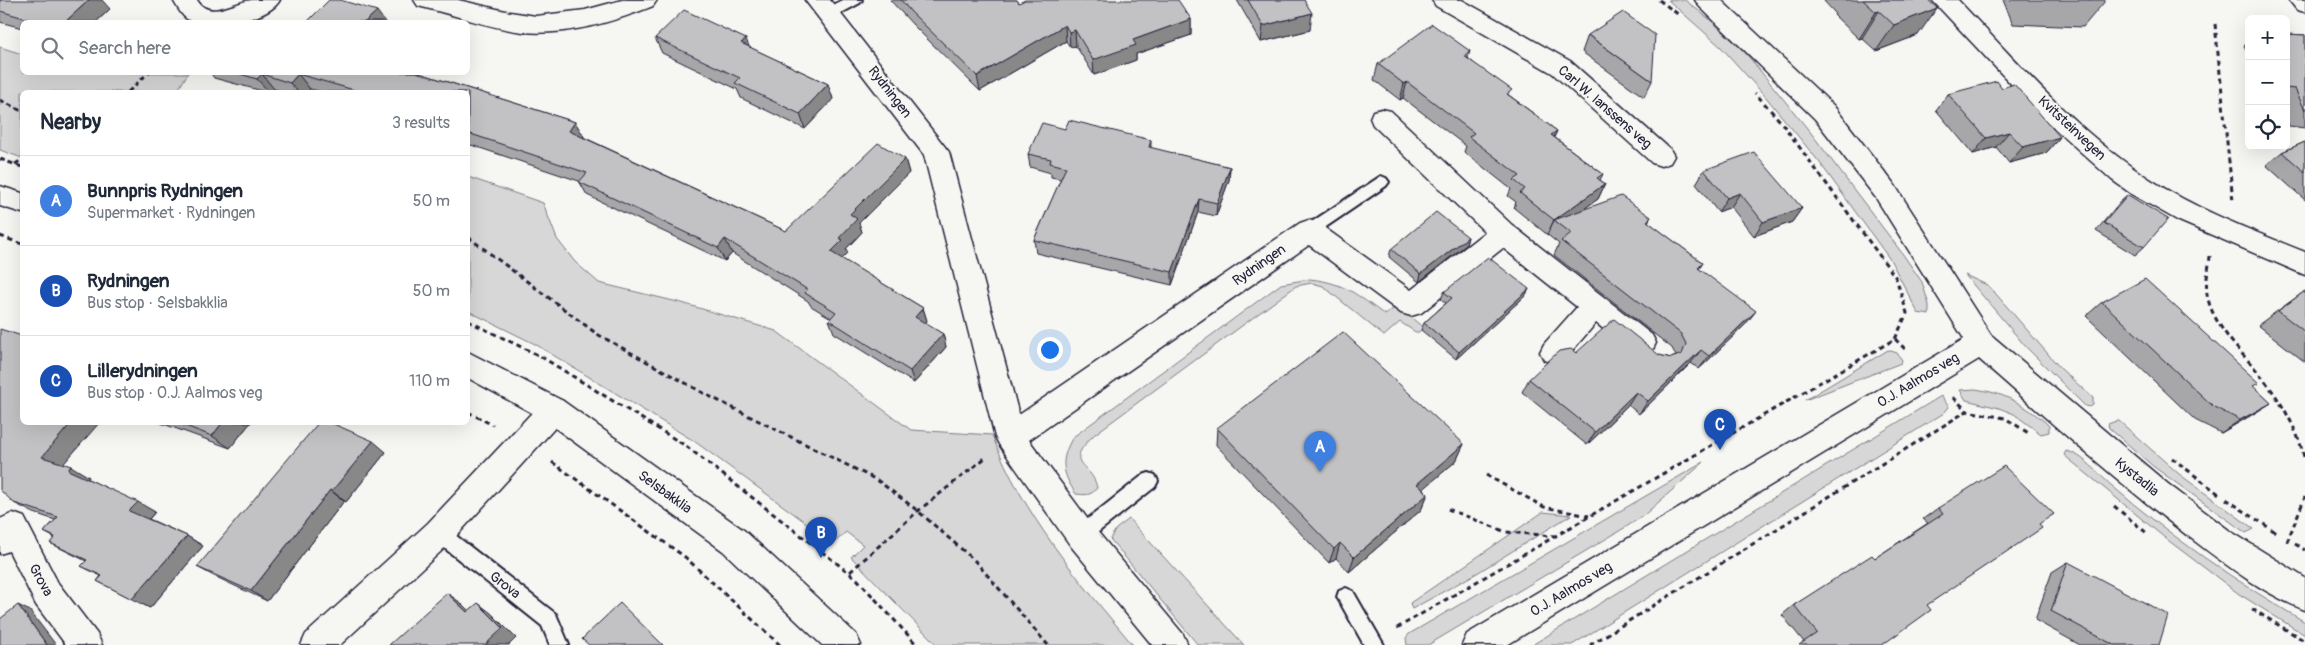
<!DOCTYPE html>
<html lang="en">
<head>
<meta charset="utf-8">
<style>
  :root { --surface:#fff; --page:#f2f2f3; --text:#1f2937; --muted:#747a83; --line:#e0e1e3; --accent:#22223b }
  body { margin:0; font-family:Pangolin,sans-serif; background:var(--page); color:var(--text) }
  .controls { position:absolute; right:15px; top:15px; display:grid; overflow:hidden; border-radius:8px; box-shadow:0 5px 20px #0002 }
  .controls button { width:45px; height:45px; display:grid; place-items:center; padding:0; border:0; border-bottom:1px solid var(--line); background:var(--surface); color:var(--text); font:25px sans-serif }
  .you { position:absolute; left:1049px; top:349px; width:18px; height:18px; margin:-12px; border:4px solid #fff; border-radius:50%; background:#1a73e8; box-shadow:0 0 0 8px #1a73e833 }
  .badge { display:grid; place-items:center; width:32px; height:32px; border-radius:50%; background:var(--accent); color:#fff; font-size:16px; font-weight:700 }
  .pin { position:absolute; translate:-50% -41px; filter:drop-shadow(0 1px 2px #0008) }
  .pin::after { content:''; position:absolute; top:26px; width:18px; height:15px; background:inherit; clip-path:polygon(0 0,100% 0,50% 100%) }
  .list { margin:0; padding:0; list-style:none }
  h2 { display:flex; justify-content:space-between; align-items:center; height:65px; margin:0; padding:0 20px; font-size:21px }
  h2 small { font-size:16px; font-weight:400; color:var(--muted) }
  .list li { display:grid; grid-template-columns:32px 1fr auto; gap:15px; align-items:center; box-sizing:border-box; height:90px; padding:0 20px; border-top:1px solid var(--line) }
  .list b { display:block; font-size:19px; white-space:nowrap }
  .list p { margin:0; font-size:16px; white-space:nowrap; color:var(--muted) }
  .list em { font-size:16px; font-style:normal; color:var(--muted) }
  .icon { flex:none; width:28px; height:28px; fill:none; stroke:currentColor; stroke-width:2; stroke-linecap:round; stroke-linejoin:round }
  .map { position:relative; flex:none; width:2305px; height:645px; overflow:hidden }
  .search { position:absolute; background:var(--surface); box-shadow:0 5px 20px #0002; left:20px; top:20px; width:450px; height:55px; display:flex; align-items:center; gap:12px; box-sizing:border-box; padding:0 18px; border-radius:8px; color:var(--muted); font-size:19px }
  .panel { position:absolute; background:var(--surface); box-shadow:0 5px 20px #0002; left:20px; top:90px; width:450px; height:335px; border-radius:8px }
  .map>svg:first-child { display:block }
</style>
</head>
<body>
<div class="map">
<svg width="2305" height="645" viewBox="0 0 2305 645">
  <rect width="100%" height="100%" fill="#f6f6f2"/>
  <filter id="ink" filterUnits="userSpaceOnUse"><feTurbulence type="fractalNoise" baseFrequency=".02" numOctaves="2"/><feDisplacementMap in="SourceGraphic" scale="10" xChannelSelector="R" yChannelSelector="G"/><feConvolveMatrix kernelMatrix="1 2 1 2 8 2 1 2 1" color-interpolation-filters="sRGB"/></filter>
  <g filter="url(#ink)">
    <g fill="#d7d7d7" stroke="#7c7c89">
      <polygon points="1668,0 1685,0 1708,18 1744,51 1811,133 1902,253 1922,282 1929,305 1929,315 1918,313 1891,261 1820,163 1765,96 1721,47"/>
      <polygon points="0,47 22,54 22,72 188,73 178,90 180,92 22,92 22,158 0,150"/>
      <path d="M468,177L543,203L557,239L575,262L599,283L682,303L776,331L911,430L992,435C1023,515 1079,581 1133,645H937L851,557L863,545L846,532L834,543L694,441L535,344L468,311Z"/>
      <polygon points="1965,275 1989,286 2061,369 2093,398 2093,405 2090,407 2085,406 2026,347"/>
      <path d="M1310,279C1346,283 1357,295 1385,315L1397,306L1424,328L1417,333L1400,322L1384,336L1323,286L1312,283L1296,286L1095,434C1060,467 1092,461 1097,488C1091,496 1085,495 1076,494C1061,472 1060,459 1073,437L1281,284Z"/>
      <polygon points="1888,350 1897,353 1902,360 1901,363 1805,400"/>
      <path d="M1975,389C2005,393 2021,403 2044,421L2049,426V432L2041,434L2014,414L1999,408L1966,400L1960,390Z"/>
      <polygon points="1941,396 1949,407 1944,413 1572,645 1532,645"/>
      <polygon points="2116,421 2119,421 2179,474 2254,529 2246,533 2154,467 2109,428 2108,424"/>
      <path d="M2066,451C2083,454 2099,475 2111,485C2171,537 2237,582 2305,622V635L2239,594L2165,538L2070,460L2064,455Z"/>
      <polygon points="1704,462 1643,516 1626,527 1428,645 1407,645 1406,638 1409,634"/>
      <polygon points="1543,512 1571,515 1477,573 1412,609 1410,603"/>
      <polygon points="1129,519 1244,645 1198,645 1110,539 1116,529"/>
    </g>
    <g fill="none" stroke-linecap="round" stroke-linejoin="round">
      <defs>
        <g id="service">
          <polygon points="843,0 862,0 860,3 834,17 824,17 822,13 824,9"/>
          <polygon points="1381,176 1386,178 1389,182 1386,186 1314,235 1309,237 1304,235 1301,231 1304,227"/>
          <polygon points="1149,473 1155,475 1158,481 1155,487 1087,541 1081,543 1075,541 1072,535 1075,529 1143,475"/>
          <polygon points="439,525 445,527 556,614 569,645 550,645 542,626 433,539 430,533 433,527"/>
          <polygon points="1346,588 1353,591 1384,645 1364,645 1337,597 1339,591"/>
        </g>
        <g id="minor">
          <path d="M173,0H197C210,21 234,2 252,0C260,0 270,0 280,0C268,21 215,28 194,22C183,20 178,8 173,0Z"/>
          <path d="M414,0H458L510,12L536,16L585,10L622,0H657L653,6C613,22 567,36 523,32C490,28 458,16 426,8L418,6Z"/>
          <path d="M805,0H830L949,152L1019,415L1300,223L1309,220L1318,223L1411,290L1485,232L1373,125L1370,118L1373,111L1382,109L1391,111L1512,225L1652,335L1656,343L1652,351C1631,359 1612,335 1596,323L1564,360L1554,364L1544,360L1540,352L1544,344L1577,307L1503,248L1421,313L1411,316L1401,313L1309,245L1029,440L1092,525L1183,634L1188,645H1152L1070,545L1000,446L995,437L924,155Z"/>
          <polygon points="1432,0 1462,0 1570,61 1670,149 1674,156 1670,163 1661,166 1652,163 1552,73 1436,6"/>
          <path d="M1932,0H1958C2018,63 2077,133 2151,180C2199,211 2253,231 2305,252V275L2177,220L2133,195L2112,180L2043,118Z"/>
          <polygon points="2289,0 2305,0 2305,12 2297,10"/>
          <polygon points="553,397 563,401 567,410 563,419 450,543 340,645 301,645 306,634 428,523 543,401"/>
          <polygon points="13,513 24,517 58,583 97,634 102,645 66,645 36,605 9,551 0,554 0,519"/>
        </g>
        <g id="tertiary">
          <path d="M1695,0H1721L1833,105L1894,184L1991,335L2168,484L2230,531L2305,578V610C2261,593 2221,561 2184,533C2113,478 2046,418 1979,359L1507,645H1462L1467,634L1964,339L1876,198L1815,119L1699,6Z"/>
          <polygon points="0,186 22,193 22,213 0,206"/>
          <polygon points="468,352 563,401 745,531 856,634 861,645 822,645 723,551 543,419 468,378"/>
        </g>
      </defs>
      <use href="#service" stroke="#22223b" stroke-width="4"/>
      <use href="#minor" stroke="#22223b" stroke-width="3"/>
      <use href="#tertiary" stroke="#22223b" stroke-width="3"/>
      <g stroke="#22223b" stroke-width="3" stroke-dasharray="5 4" stroke-linecap="butt">
        <polyline points="1659,0 1679,15"/>
        <polyline points="2215,24 2233,201"/>
        <polyline points="128,92 149,72"/>
        <polyline points="0,100 22,111"/>
        <polyline points="0,159 22,167"/>
        <polyline points="15,164 22,160"/>
        <polyline points="0,236 22,244"/>
        <polyline points="468,237 597,334 709,396 877,480 918,511 975,561 1048,645"/>
        <path d="M2210,256C2209,268 2205,282 2207,294C2212,326 2243,353 2262,377C2282,403 2298,429 2305,461"/>
        <polyline points="468,321 540,356 686,446 857,579 917,645"/>
        <polyline points="1895,339 1906,350"/>
        <polyline points="1953,397 1967,411"/>
        <polyline points="468,412 493,425"/>
        <polyline points="2172,458 2219,494"/>
        <polyline points="552,462 685,557 780,645"/>
        <polyline points="1486,475 1544,507 1589,516"/>
        <polyline points="2226,499 2277,533"/>
        <polyline points="2114,506 2148,534"/>
        <polyline points="1448,509 1506,532 1555,536"/>
        <polyline points="2287,542 2305,497"/>
        <polyline points="2295,544 2305,550"/>
        <polyline points="850,572 918,511 985,458"/>
        <polyline points="2252,609 2305,641"/>
        <polyline points="1397,628 1895,339 1907,313 1896,278 1781,122 1755,93"/>
        <polyline points="1590,645 1967,411 2005,418 2030,434"/>
      </g>
      <use href="#service" fill="#f6f6f2" fill-rule="evenodd"/>
      <use href="#minor" fill="#f6f6f2" fill-rule="evenodd"/>
      <use href="#tertiary" fill="#f6f6f2" fill-rule="evenodd"/>
    </g>
    <g fill="#a7a7a9" stroke="#22223b">
      <polygon points="0,0 110,9 96,22 22,22 22,28 0,22"/>
      <polygon points="890,0 1017,0 1019,3 1191,19 1191,35 1136,54 1136,60 1094,75 1076,46 1070,47 1066,41 980,91 915,27"/>
      <polygon points="1237,0 1304,0 1310,30 1261,42"/>
      <polygon points="1825,0 1928,0 1918,35 1876,51 1862,38 1859,39 1834,15 1835,13 1824,1"/>
      <polygon points="2003,0 2106,0 2083,27 2013,24"/>
      <polygon points="2286,34 2305,35 2305,128 2289,126 2286,119"/>
      <polygon points="1588,35 1652,81 1644,97 1582,52"/>
      <polygon points="655,38 749,47 828,84 833,99 805,129 741,98 737,89 662,53"/>
      <polygon points="2249,41 2249,57 2244,46"/>
      <polygon points="1468,58 1510,96 1557,131 1554,137 1603,174 1600,180 1605,184 1598,199 1582,210 1651,217 1648,222 1703,263 1699,269 1745,325 1699,369 1691,363 1639,414 1628,405 1587,445 1522,392 1529,379 1576,353 1659,355 1671,358 1676,356 1672,348 1554,255 1559,244 1514,208 1516,202 1508,196 1511,189 1464,152 1466,146 1403,98 1400,100 1374,80 1378,64"/>
      <polygon points="210,72 416,72 575,122 584,137 583,137 786,231 905,159 909,173 859,223 862,232 846,249 848,253 842,259 923,308 927,321 924,323 943,334 946,347 914,383 834,333 829,320 831,318 811,306 808,301 732,253 725,261 587,195 579,181 468,144 468,92 323,92 310,89 307,92 286,92 274,89 271,92 266,92 214,78"/>
      <polygon points="2002,88 2060,137 2046,153 2009,163 1996,147 1973,154 1936,110 1948,94"/>
      <polygon points="1065,129 1151,140 1151,148 1230,167 1229,180 1216,216 1198,212 1172,285 1036,253 1034,240 1061,179 1051,177 1051,173 1030,167 1028,154"/>
      <polygon points="2305,142 2305,200 2266,165 2282,152"/>
      <polygon points="1704,170 1802,208 1792,222 1754,236 1731,207 1718,212 1696,184"/>
      <polygon points="2128,195 2144,247 2135,255 2096,231 2119,203"/>
      <polygon points="1468,237 1466,245 1419,282 1389,257 1391,249"/>
      <polygon points="1529,289 1525,296 1456,359 1421,330 1424,323 1446,303 1441,299 1444,292"/>
      <polygon points="2305,291 2305,362 2258,325"/>
      <polygon points="2102,302 2253,387 2271,403 2250,416 2221,433 2195,420 2086,316"/>
      <polygon points="158,422 251,422 230,448"/>
      <polygon points="1217,428 1464,444 1456,461 1423,489 1428,494 1421,510 1349,572 1336,558 1329,563 1216,445"/>
      <polygon points="386,452 346,502 344,501 267,601 214,576 197,567"/>
      <polygon points="64,464 89,477 88,479 155,512 149,519 187,536 203,546 150,608 97,581 101,576 81,566 86,561 50,543 55,538 44,532 55,520 34,513 14,503"/>
      <polygon points="1938,508 2054,514 1804,642 1782,615 1794,605 1875,558 1928,523 1923,519"/>
      <polygon points="2068,562 2159,645 2080,645 2035,620 2052,572"/>
    </g>
    <g fill="#888889" stroke="#22223b">
      <polygon points="89,0 102,0 110,9 96,22 65,22"/>
      <polygon points="1937,8 1918,35 1876,51 1894,25"/>
      <polygon points="377,11 385,22 365,22"/>
      <polygon points="1879,11 1862,38 1859,39 1876,12"/>
      <polygon points="1312,13 1310,30 1261,42 1263,26"/>
      <polygon points="1191,19 1191,35 1136,54 1136,60 1094,75 1093,60 1133,40"/>
      <polygon points="1065,25 1066,41 980,91 977,76"/>
      <polygon points="1075,30 1076,46 1070,47 1069,32"/>
      <polygon points="746,39 752,54 741,43"/>
      <polygon points="1470,51 1465,68 1464,56"/>
      <polygon points="262,74 274,89 271,92 269,92 257,79"/>
      <polygon points="298,74 310,89 307,92 298,92 290,83"/>
      <polygon points="1407,82 1403,98 1400,100 1404,84"/>
      <polygon points="828,84 833,99 805,129 800,114"/>
      <polygon points="575,122 584,137 577,145 569,131"/>
      <polygon points="1557,131 1550,146 1551,135"/>
      <polygon points="2009,132 1996,147 1973,154 1986,138"/>
      <polygon points="2060,137 2046,153 2009,163 2023,147"/>
      <polygon points="905,159 909,173 859,223 862,232 846,249 848,253 836,265 831,252 839,238 850,214"/>
      <polygon points="1230,167 1229,180 1216,216 1217,203"/>
      <polygon points="1605,184 1598,199 1561,225 1554,220 1547,235 1554,220"/>
      <polygon points="1740,193 1731,207 1718,212 1727,198"/>
      <polygon points="1199,199 1198,212 1172,285 1172,272"/>
      <polygon points="1802,208 1792,222 1754,236 1763,222"/>
      <polygon points="1468,237 1466,245 1419,282 1421,274"/>
      <polygon points="725,239 732,253 725,261 718,248"/>
      <polygon points="1529,289 1525,296 1456,359 1459,352"/>
      <polygon points="923,308 927,321 918,330 915,317"/>
      <polygon points="1756,311 1745,325 1699,369 1709,356"/>
      <polygon points="943,334 946,347 914,383 910,371"/>
      <polygon points="1701,350 1691,363 1639,414 1648,401"/>
      <polygon points="1636,392 1628,405 1587,445 1595,432"/>
      <polygon points="2271,403 2250,416 2221,433 2240,420"/>
      <polygon points="72,422 100,422 60,468 42,457"/>
      <polygon points="223,422 251,422 230,448 212,436"/>
      <polygon points="373,441 386,452 346,502 332,491"/>
      <polygon points="1464,444 1456,461 1411,500 1417,484"/>
      <polygon points="71,466 89,477 86,481 68,470"/>
      <polygon points="330,490 344,501 267,601 251,591"/>
      <polygon points="1428,494 1421,510 1349,572 1354,557"/>
      <polygon points="138,502 155,512 147,521 129,511"/>
      <polygon points="187,536 203,546 150,608 132,599"/>
      <polygon points="1340,543 1336,558 1329,563 1334,549"/>
      <polygon points="447,593 461,603 481,623 467,612"/>
      <polygon points="478,603 491,613 516,638 509,645 485,645"/>
      <polygon points="18,605 30,611 56,645 47,645"/>
    </g>
    <g fill="#c2c2c4" stroke="#22223b">
      <polygon points="0,0 89,0 65,22 38,22 0,11"/>
      <polygon points="329,0 340,0 377,11 365,22 307,22"/>
      <polygon points="901,0 1017,0 1019,3 1025,0 1178,0 1191,19 1133,40 1136,45 1093,60 1075,30 1069,32 1065,25 977,76 911,12"/>
      <polygon points="1248,0 1304,0 1312,13 1263,26"/>
      <polygon points="1863,0 1928,0 1937,8 1894,25 1879,11 1876,12"/>
      <polygon points="684,10 746,39 741,43 828,84 800,114 735,83 740,78 655,38"/>
      <polygon points="1623,12 1655,35 1652,81 1588,35"/>
      <polygon points="1432,24 1470,51 1464,56 1512,90 1507,94 1557,131 1551,135 1603,174 1597,178 1605,184 1554,220 1520,193 1525,189 1514,180 1520,176 1469,137 1474,133 1407,82 1404,84 1378,64"/>
      <polygon points="2286,34 2305,35 2305,110 2295,89 2286,88"/>
      <polygon points="234,72 416,72 575,122 569,131 786,231 878,143 905,159 850,214 857,219 839,238 843,240 831,252 923,308 915,317 943,334 910,371 829,320 836,312 805,293 808,290 725,239 718,248 579,182 587,173 468,133 468,92 361,92 298,74 290,83 262,74 257,79"/>
      <polygon points="1997,81 2002,88 2014,84 2060,137 2023,147 2009,132 1986,138 1948,94"/>
      <polygon points="1069,120 1151,140 1149,147 1230,167 1217,203 1199,199 1172,272 1034,240 1066,167 1050,163 1051,159 1028,154 1042,123 1065,129"/>
      <polygon points="2305,142 2305,172 2282,152"/>
      <polygon points="1754,152 1802,208 1763,222 1740,193 1727,198 1704,170"/>
      <polygon points="2128,195 2168,219 2144,247 2104,223"/>
      <polygon points="1621,196 1651,217 1647,221 1703,263 1698,268 1756,311 1709,356 1701,350 1648,401 1636,392 1595,432 1529,379 1559,351 1571,349 1576,353 1614,319 1659,355 1671,358 1682,354 1686,344 1681,334 1561,241 1571,233 1554,220"/>
      <polygon points="1436,212 1468,237 1421,274 1391,249"/>
      <polygon points="1488,257 1529,289 1459,352 1424,323 1452,298 1444,292"/>
      <polygon points="2145,279 2259,383 2253,386 2271,403 2240,420 2214,407 2102,302"/>
      <polygon points="2305,291 2305,332 2278,311"/>
      <polygon points="0,329 22,336 22,422 72,422 42,457 71,466 68,470 138,502 129,511 187,536 132,599 97,581 102,576 81,566 87,560 50,543 55,537 44,532 58,517 14,503 0,490"/>
      <polygon points="1343,332 1464,444 1417,484 1428,494 1354,557 1340,543 1334,549 1217,428"/>
      <polygon points="175,422 223,422 212,436"/>
      <polygon points="319,422 329,422 373,441 332,491 330,490 251,591 197,567"/>
      <polygon points="2004,466 2054,514 2039,524 2042,528 1927,605 1931,610 1882,645 1799,645 1817,633 1794,605 1872,555 1875,558 1943,514 1938,508"/>
      <polygon points="2068,562 2168,615 2159,645 2114,645 2051,611"/>
      <polygon points="447,593 467,612 478,603 503,628 485,645 389,645"/>
      <polygon points="620,603 663,645 589,645 582,639"/>
      <polygon points="18,605 47,645 0,645 0,619"/>
    </g>
  </g>
  <g text-anchor="middle" dominant-baseline="central" stroke-width="4" stroke-linejoin="round" paint-order="stroke">
    <g font-size="14" fill="#22223b" stroke="#f6f6f2">
      <text transform="translate(890 92) rotate(52)">Rydningen</text>
      <text transform="translate(1605 107) rotate(41)">Carl W. Ianssens veg</text>
      <text transform="translate(2072 128) rotate(43)">Kvitsteinvegen</text>
      <text transform="translate(1259 265) rotate(-35)">Rydningen</text>
      <text transform="translate(1918 380) rotate(-31)">O.J. Aalmos veg</text>
      <text transform="translate(2137 477) rotate(39)">Kystadlia</text>
      <text transform="translate(665 492) rotate(36)">Selsbakklia</text>
      <text transform="translate(41 580) rotate(61)">Grova</text>
      <text transform="translate(505 585) rotate(38)">Grova</text>
      <text transform="translate(1571 589) rotate(-31)">O.J. Aalmos veg</text>
    </g>
  </g>
</svg>
<div class="controls">
<button>+</button>
<button>−</button>
<button><svg class="icon" aria-label="locate" viewBox="0 0 24 24"><circle cx="12" cy="12" r="6"/><path d="M12 2v4M12 18v4M2 12h4M18 12h4"/></svg></button>
</div>
<div class="you"></div>
<div class="pin badge" style="left:1320px;top:472px;background:#3f7fe0">A</div>
<div class="pin badge" style="left:821px;top:558px;background:#1a4fb4">B</div>
<div class="pin badge" style="left:1720px;top:450px;background:#1a4fb4">C</div>
<div class="search"><svg class="icon" aria-label="search" viewBox="0 0 24 24"><circle cx="10" cy="10" r="6"/><path d="M15 15l6 6"/></svg>Search here</div>
<section class="panel">
<h2>Nearby<small>3 results</small></h2>
<ul class="list">
<li><span class="badge" style="background:#3f7fe0">A</span><div><b>Bunnpris Rydningen</b><p>Supermarket · Rydningen</p></div><em>50 m</em></li>
<li><span class="badge" style="background:#1a4fb4">B</span><div><b>Rydningen</b><p>Bus stop · Selsbakklia</p></div><em>50 m</em></li>
<li><span class="badge" style="background:#1a4fb4">C</span><div><b>Lillerydningen</b><p>Bus stop · O.J. Aalmos veg</p></div><em>110 m</em></li>
</ul>
</section>
</div>
</body>
</html>
